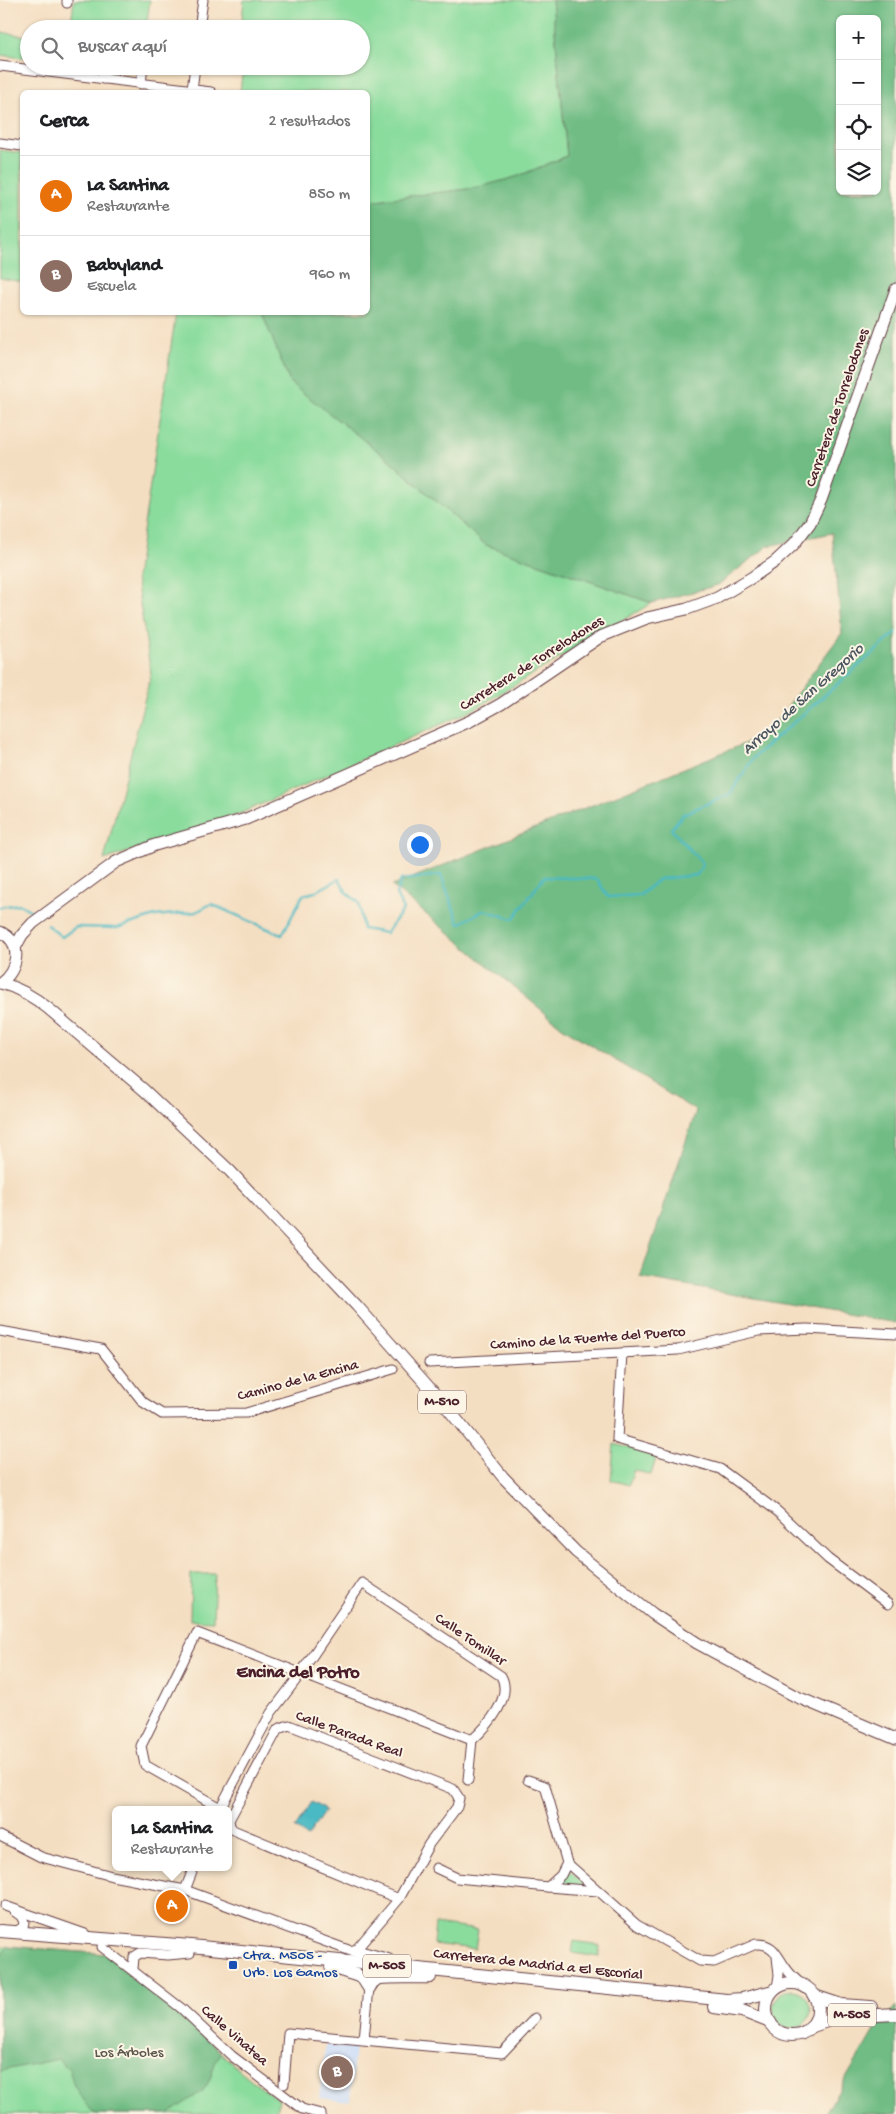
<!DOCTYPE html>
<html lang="es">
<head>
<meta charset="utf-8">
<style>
  :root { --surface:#fff; --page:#f2f2f2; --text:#202124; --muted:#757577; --line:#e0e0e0; --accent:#0b8043 }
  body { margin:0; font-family:"Gochi Hand",sans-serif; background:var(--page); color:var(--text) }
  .controls { position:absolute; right:15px; top:15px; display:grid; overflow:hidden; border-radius:8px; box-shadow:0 1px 4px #0004 }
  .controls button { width:45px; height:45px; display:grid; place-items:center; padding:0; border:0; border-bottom:1px solid var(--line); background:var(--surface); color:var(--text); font:25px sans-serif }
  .you { position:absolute; left:419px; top:844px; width:18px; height:18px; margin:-12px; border:4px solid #fff; border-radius:50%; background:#1a73e8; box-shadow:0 0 0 8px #1a73e833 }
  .badge { display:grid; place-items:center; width:32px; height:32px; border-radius:50%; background:var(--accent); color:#fff; font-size:16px; font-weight:700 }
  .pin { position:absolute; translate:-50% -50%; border:2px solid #fff; box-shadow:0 1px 5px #0006 }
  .popup { position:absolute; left:112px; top:1806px; width:120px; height:65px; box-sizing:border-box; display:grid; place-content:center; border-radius:8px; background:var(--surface); filter:drop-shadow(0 1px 4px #0005); font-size:16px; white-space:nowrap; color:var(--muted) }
  .popup b { font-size:19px; color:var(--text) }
  .popup::after { content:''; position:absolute; left:50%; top:100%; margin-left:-10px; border:10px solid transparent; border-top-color:var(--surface) }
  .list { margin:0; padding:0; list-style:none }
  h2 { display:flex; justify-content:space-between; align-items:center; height:65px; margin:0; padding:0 20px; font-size:21px }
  h2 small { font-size:16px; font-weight:400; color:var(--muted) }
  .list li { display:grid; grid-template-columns:32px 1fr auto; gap:15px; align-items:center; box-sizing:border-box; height:80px; padding:0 20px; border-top:1px solid var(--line) }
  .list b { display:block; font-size:19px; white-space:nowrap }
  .list p { margin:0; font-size:16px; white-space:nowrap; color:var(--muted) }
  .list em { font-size:16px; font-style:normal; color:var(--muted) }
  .icon { flex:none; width:28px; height:28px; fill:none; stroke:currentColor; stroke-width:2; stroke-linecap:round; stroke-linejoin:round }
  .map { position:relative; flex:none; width:896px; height:2114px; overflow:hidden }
  .search { position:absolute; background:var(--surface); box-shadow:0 1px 4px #0004; left:20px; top:20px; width:350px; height:55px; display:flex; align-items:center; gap:12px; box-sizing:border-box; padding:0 18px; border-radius:28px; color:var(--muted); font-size:19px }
  .panel { position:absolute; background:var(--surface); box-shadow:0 1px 4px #0004; left:20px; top:90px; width:350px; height:225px; border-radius:8px }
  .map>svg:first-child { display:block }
</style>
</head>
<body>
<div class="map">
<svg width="896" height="2114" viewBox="0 0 896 2114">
  <rect width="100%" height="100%" fill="#fcf5e5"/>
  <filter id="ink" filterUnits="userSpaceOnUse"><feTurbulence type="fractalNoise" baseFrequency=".02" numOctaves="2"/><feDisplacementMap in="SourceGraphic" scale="10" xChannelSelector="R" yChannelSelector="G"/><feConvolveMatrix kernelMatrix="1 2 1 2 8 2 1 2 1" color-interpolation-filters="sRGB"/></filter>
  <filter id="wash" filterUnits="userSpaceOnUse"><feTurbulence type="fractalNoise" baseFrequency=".0096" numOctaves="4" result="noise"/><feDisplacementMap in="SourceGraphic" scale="20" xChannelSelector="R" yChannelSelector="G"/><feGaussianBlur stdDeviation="1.12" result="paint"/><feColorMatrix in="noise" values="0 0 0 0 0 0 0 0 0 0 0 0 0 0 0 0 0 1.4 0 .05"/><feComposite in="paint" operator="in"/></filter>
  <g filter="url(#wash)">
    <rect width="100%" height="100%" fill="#f4dec1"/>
    <polygon fill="#cadcf9" points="326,2043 355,2046 350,2101 319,2098"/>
    <g fill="#8adc9d" stroke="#6a7e64">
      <polygon points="74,0 150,0 146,29 71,24"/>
      <polygon points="244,0 552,0 567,156 516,177 476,188 368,201 368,92 240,92 243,66 361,66 361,29 241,29"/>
      <polygon points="0,32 26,36 23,58 0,55"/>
      <polygon points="0,150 22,153 22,282 0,278"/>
      <polygon points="176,313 262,313 291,383 387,458 486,545 652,603 471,711 237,815 104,860 151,674 136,578"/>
      <polygon points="614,1444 657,1455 651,1475 634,1470 629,1485 611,1480"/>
      <polygon points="191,1574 215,1574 213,1621 190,1620"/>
      <polygon points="569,1870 586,1886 559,1884"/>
      <polygon points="435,1924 478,1930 475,1949 433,1944"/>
      <polygon points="574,1941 600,1945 599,1957 572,1953"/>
      <polygon points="0,1946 105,1954 207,2038 231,2063 259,2086 279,2100 275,2114 0,2114"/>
      <circle cx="792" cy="2009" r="19"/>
    </g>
    <g fill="#6fbc84" stroke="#5c6e58" fill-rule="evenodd">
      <path d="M552,0H896V1323L640,1278L696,1111L562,1027L392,886L766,735L842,633L832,533L768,546L718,585L652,603L486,545L387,458L290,383L262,313L368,312V201L476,188L516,177L567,156ZM840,19H877V191H840Z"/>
      <polygon points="8,1946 105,1954 207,2038 221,2053 215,2063 210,2079 204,2090 168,2114 96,2114 90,2109 74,2086 69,2069 58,2059 0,2071 0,1957"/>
      <polygon points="896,2006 896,2114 825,2114 875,2029"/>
    </g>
    <polygon fill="#4bb9c3" stroke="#4a6c77" points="312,1802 325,1810 308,1837 295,1828"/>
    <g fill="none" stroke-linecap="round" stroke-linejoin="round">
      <g stroke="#4bb9c3" stroke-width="2.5">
        <polyline points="0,907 19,904 35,913"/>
        <polyline points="47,925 62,937 76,927 117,928 155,916 196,912 211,904 282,935 303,895 315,892 339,879 347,893 359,903 363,929 386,933 403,910 396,894 401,880 441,875 459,924 484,910 513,919 544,877 597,879 608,897 640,895 659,879 697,875 703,864 671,829 683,814 730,794 754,757 896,633"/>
      </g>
    </g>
  </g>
  <g filter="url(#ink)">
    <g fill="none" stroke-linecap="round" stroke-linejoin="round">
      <defs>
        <g id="minor">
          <polyline points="67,3 67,0"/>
          <polyline points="199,29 203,0"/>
          <polyline points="0,66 211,92"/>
          <polyline points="103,79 105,66"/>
          <polyline points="141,84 143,66"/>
          <polyline points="192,90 195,66"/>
          <polyline points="0,143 22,146"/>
          <polyline points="0,1331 101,1349 143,1402 162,1414 246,1413 393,1369"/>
          <polyline points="622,1353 617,1439 720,1469 777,1511 828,1559 888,1604"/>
          <polyline points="429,1363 678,1350 758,1331 807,1329 896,1334"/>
          <path d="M528,1780L545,1786L567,1863L637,1925L700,1961L714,1962L756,1944C773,1943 776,1954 785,1967C789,1973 795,1979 801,1984"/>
          <polyline points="220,1808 145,1765 141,1746 197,1633 472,1740"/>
          <path d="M219,1810L271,1713L296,1680L362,1583L501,1676C513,1697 488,1726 472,1740L468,1780"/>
          <polyline points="0,1836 41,1857 112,1876 185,1890 351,1951 355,1951 399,1899 429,1844 457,1807 459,1798 453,1789 289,1725 278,1729 229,1820 230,1826 233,1830 399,1899"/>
          <polyline points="436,1868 457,1878 548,1887 561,1875 567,1863"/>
          <polyline points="548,1887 598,1891"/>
          <polyline points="185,1890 194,1867"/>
          <polyline points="5,1906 85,1934"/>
          <polyline points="14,1911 21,1916 24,1922 23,1927 16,1932"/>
          <polyline points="102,1947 181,2008 232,2056 302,2109 321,2114"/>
          <polyline points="777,1957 779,1975 777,1988"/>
          <polyline points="133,1969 134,1957 140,1953 168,1955 190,1953"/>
          <polyline points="364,2039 369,1988"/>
          <polyline points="284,2084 288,2033 502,2053 535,2018"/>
        </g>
        <g id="major">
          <path d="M0,932C24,942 18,971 0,983"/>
          <polyline points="15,948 22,935 33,923 116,862 155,845 246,819 470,721 501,704 600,637 647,618 687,609 717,598 751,578 776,561 794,544 810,523 821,500 896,289"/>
          <path d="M1,983C19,988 34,997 49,1009L144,1090L230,1171L357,1306L449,1410L503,1477L576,1552L653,1614L697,1643L795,1696L896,1739"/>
        </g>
        <g id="highway">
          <polyline points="0,1931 191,1946 727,2000 742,1999 773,1991"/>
          <polyline points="355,1951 388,1960"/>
          <path d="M331,1967L362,1977L369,1988C371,1984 373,1981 377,1979C383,1976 420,1978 430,1977"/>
          <circle cx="792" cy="2009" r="26"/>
          <polyline points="814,1996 841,2005 871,2007"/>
          <polyline points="714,2007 742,2011 770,2022"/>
          <polyline points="810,2027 838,2017 896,2014"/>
        </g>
      </defs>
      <use href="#minor" stroke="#643c42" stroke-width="11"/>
      <use href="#major" stroke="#643c42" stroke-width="13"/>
      <use href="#highway" stroke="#643c42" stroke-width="14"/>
      <use href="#minor" stroke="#fff" stroke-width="9"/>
      <use href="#major" stroke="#fff" stroke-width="11"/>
      <use href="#highway" stroke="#fff" stroke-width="12"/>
    </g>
  </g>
  <rect fill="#1a4fb4" stroke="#fcf5e5" stroke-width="2" x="228" y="1960" width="10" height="10" rx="2.5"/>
  <g text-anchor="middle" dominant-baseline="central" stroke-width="4" stroke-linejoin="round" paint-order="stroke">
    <g fill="#fcf5e5" stroke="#7f5f63" stroke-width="1">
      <rect x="418" y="1390.5" width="48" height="23" rx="4"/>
      <rect x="363" y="1954.5" width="48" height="23" rx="4"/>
      <rect x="828" y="2003.5" width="48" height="23" rx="4"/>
    </g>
    <g font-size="14" font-weight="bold" fill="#4a1f2b">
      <text x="442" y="1402">M-510</text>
      <text x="387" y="1966">M-505</text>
      <text x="852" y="2015">M-505</text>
    </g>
    <g font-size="15" fill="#4a1f2b" stroke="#fcf5e5">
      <text transform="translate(838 408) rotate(-71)">Carretera de Torrelodones</text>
      <text transform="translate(532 664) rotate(-32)">Carretera de Torrelodones</text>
      <text transform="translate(588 1339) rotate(-4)">Camino de la Fuente del Puerco</text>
      <text transform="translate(298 1381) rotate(-15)">Camino de la Encina</text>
      <text transform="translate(470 1640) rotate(34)">Calle Tomillar</text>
      <text transform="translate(349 1735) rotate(20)">Calle Parada Real</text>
      <text transform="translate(538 1965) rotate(6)">Carretera de Madrid a El Escorial</text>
      <text transform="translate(234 2036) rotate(41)">Calle Vinatea</text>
    </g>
    <g font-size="15" fill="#164399" stroke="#fcf5e5" text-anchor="start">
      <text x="243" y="1956">Ctra. M505 -<tspan x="243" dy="17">Urb. Los Gamos</tspan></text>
    </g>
    <g font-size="15" fill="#5d584d" stroke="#fcf5e5">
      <text x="129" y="2053">Los Árboles</text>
    </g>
    <g font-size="16" font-style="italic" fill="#4a5560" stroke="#fcf5e5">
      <text transform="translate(804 700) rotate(-42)">Arroyo de San Gregorio</text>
    </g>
    <g font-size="18" font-weight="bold" fill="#4a1f2b" stroke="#fcf5e5">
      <text x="298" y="1673">Encina del Potro</text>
    </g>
  </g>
</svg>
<div class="controls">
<button>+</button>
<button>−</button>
<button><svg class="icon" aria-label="locate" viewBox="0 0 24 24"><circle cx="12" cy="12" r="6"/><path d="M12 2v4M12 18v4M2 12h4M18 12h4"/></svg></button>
<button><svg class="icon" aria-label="layers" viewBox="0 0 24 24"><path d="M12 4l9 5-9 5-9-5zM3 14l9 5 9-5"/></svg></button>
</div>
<div class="you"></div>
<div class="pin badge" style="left:172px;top:1906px;background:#e8710a">A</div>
<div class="popup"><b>La Santina</b>Restaurante</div>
<div class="pin badge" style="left:337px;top:2072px;background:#8d6e63">B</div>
<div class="search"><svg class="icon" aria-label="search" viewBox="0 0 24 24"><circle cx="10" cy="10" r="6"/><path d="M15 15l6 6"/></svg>Buscar aquí</div>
<section class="panel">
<h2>Cerca<small>2 resultados</small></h2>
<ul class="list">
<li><span class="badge" style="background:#e8710a">A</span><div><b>La Santina</b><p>Restaurante</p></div><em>850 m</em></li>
<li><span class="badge" style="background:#8d6e63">B</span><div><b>Babyland</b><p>Escuela</p></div><em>960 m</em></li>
</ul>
</section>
</div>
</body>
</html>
